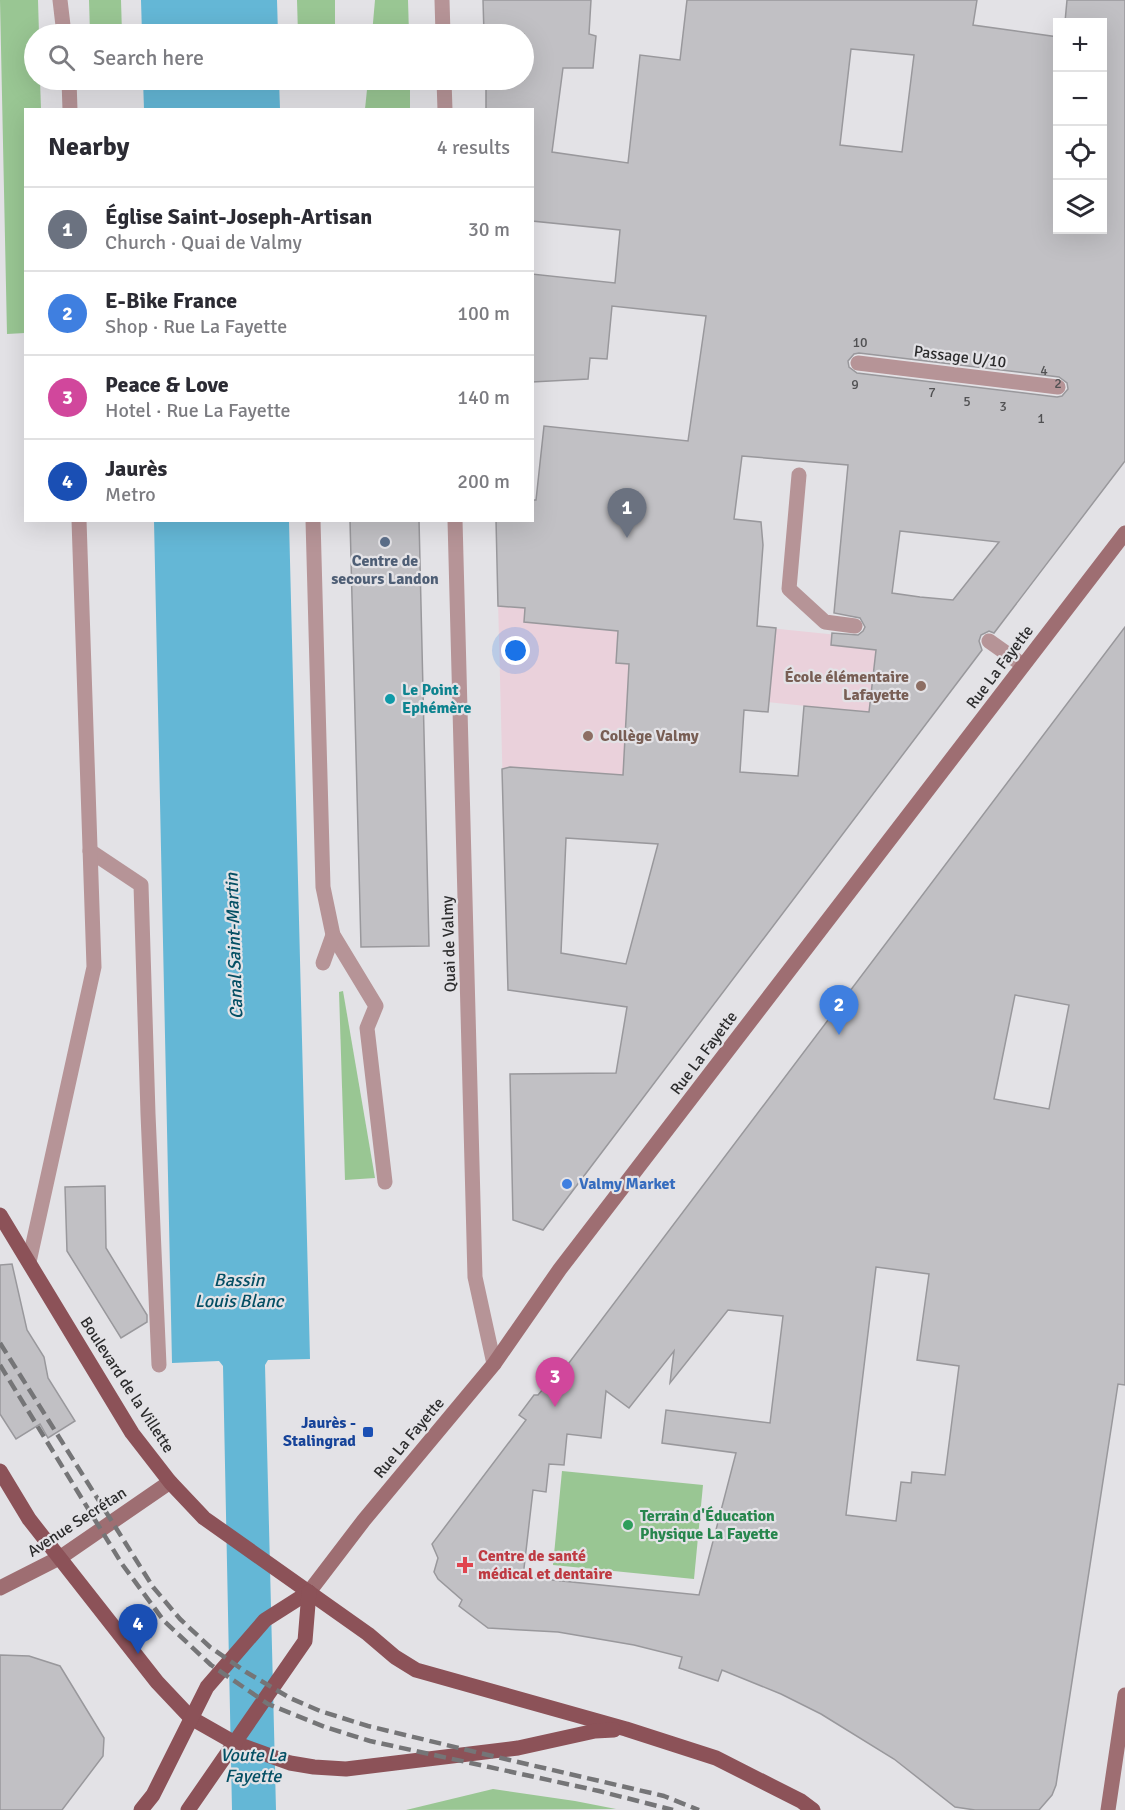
<!DOCTYPE html>
<html lang="en">
<head>
<meta charset="utf-8">
<style>
  :root { --surface:#fff; --page:#f7f7f7; --text:#2b2b33; --muted:#7c7c81; --line:#e1e1e2; --accent:#db2777 }
  body { margin:0; font-family:Signika,sans-serif; background:var(--page); color:var(--text) }
  .controls { position:absolute; right:18px; top:18px; display:grid; overflow:hidden; border-radius:0px; box-shadow:0 6px 24px #0002 }
  .controls button { width:54px; height:54px; display:grid; place-items:center; padding:0; border:0; border-bottom:2px solid var(--line); background:var(--surface); color:var(--text); font:30px sans-serif }
  .you { position:absolute; left:516px; top:651px; width:21px; height:21px; margin:-15px; border:4px solid #fff; border-radius:50%; background:#1a73e8; box-shadow:0 0 0 9px #1a73e833 }
  .badge { display:grid; place-items:center; width:39px; height:39px; border-radius:50%; background:var(--accent); color:#fff; font-size:20px; font-weight:700 }
  .pin { position:absolute; translate:-50% -50px; filter:drop-shadow(0 2px 3px #0008) }
  .pin::after { content:''; position:absolute; top:32px; width:21px; height:18px; background:inherit; clip-path:polygon(0 0,100% 0,50% 100%) }
  .list { margin:0; padding:0; list-style:none }
  h2 { display:flex; justify-content:space-between; align-items:center; height:78px; margin:0; padding:0 24px; font-size:26px }
  h2 small { font-size:20px; font-weight:400; color:var(--muted) }
  .list li { display:grid; grid-template-columns:39px 1fr auto; gap:18px; align-items:center; box-sizing:border-box; height:84px; padding:0 24px; border-top:2px solid var(--line) }
  .list b { display:block; font-size:22px; white-space:nowrap }
  .list p { margin:0; font-size:20px; white-space:nowrap; color:var(--muted) }
  .list em { font-size:20px; font-style:normal; color:var(--muted) }
  .icon { flex:none; width:33px; height:33px; fill:none; stroke:currentColor; stroke-width:2; stroke-linecap:round; stroke-linejoin:round }
  .map { position:relative; flex:none; width:1125px; height:1810px; overflow:hidden }
  .search { position:absolute; background:var(--surface); box-shadow:0 6px 24px #0002; left:24px; top:24px; width:510px; height:66px; display:flex; align-items:center; gap:15px; box-sizing:border-box; padding:0 21px; border-radius:33px; color:var(--muted); font-size:22px }
  .panel { position:absolute; background:var(--surface); box-shadow:0 6px 24px #0002; left:24px; top:108px; width:510px; height:414px; border-radius:0px }
  .map>svg:first-child { display:block }
</style>
</head>
<body>
<div class="map">
<svg width="1125" height="1810" viewBox="0 0 1125 1810">
  <rect width="100%" height="100%" fill="#e3e2e6"/>
  <polygon fill="#ead1db" points="498,600 877,639 873,675 874,713 678,693 657,844 504,834"/>
  <g fill="#99c693">
    <polygon points="0,0 38,0 39,34 34,34 34,80 40,80 41,109 26,110 25,333 7,334"/>
    <polygon points="89,0 121,0 122,34 90,34"/>
    <polygon points="297,0 335,0 335,34 298,34"/>
    <polygon points="375,0 408,0 409,34 372,34"/>
    <polygon points="368,80 410,80 410,109 365,109"/>
    <polygon points="343,991 375,1178 345,1180 339,992"/>
    <polygon points="562,1471 703,1485 694,1579 553,1565"/>
    <polygon points="493,1789 575,1801 616,1809 406,1810"/>
  </g>
  <g fill="#64b7d6">
    <polygon points="141,0 277,0 278,34 142,34"/>
    <polygon points="143,80 279,80 280,109 144,109"/>
    <polygon points="154,521 289,521 310,1359 268,1360 265,1365 276,1810 232,1810 223,1366 219,1361 172,1363"/>
  </g>
  <g fill="#c1c0c4" stroke="#99989c" stroke-width="1.5" fill-rule="evenodd">
    <path d="M483,0H591L589,34L596,36L593,68H563L552,152L628,163L640,55L680,60L687,0H977L973,25L1058,37V230H1102V22H1065L1067,0H1125V461L994,633L989,631L981,635L979,641L982,650L543,1230L513,1220L510,1074L616,1073L627,1007L508,990L502,769L510,767L623,775L629,664L616,663L618,631L524,622L525,608L498,606L496,520H532V500H536L544,426L688,441L706,316L612,306L607,359L590,358L588,379L532,382V274L615,283L620,230L532,221V110H486V80H524V34H484ZM851,49L914,55L902,152L840,145ZM859,353L1059,377L1067,383L1068,389L1062,396L1057,397L857,373L849,367L848,361L854,354ZM742,456L848,465L834,613L860,618L865,627L863,631L858,635L832,633L831,645L876,650L869,712L804,706L798,776L740,772L744,710L768,712L776,628L757,626L763,545L761,522L734,519ZM900,531L999,542L953,600L920,597L892,593ZM566,838L658,844L626,964L561,953Z"/>
    <polygon points="350,520 419,520 429,946 361,947"/>
    <path d="M1125,627V1385L1118,1384L1056,1785L1052,1795L1039,1810H975L955,1807L894,1759L821,1714L781,1694L722,1670L718,1681L679,1668L682,1657L634,1645L558,1632L488,1628L459,1606L462,1600L438,1579L434,1572L438,1558L432,1544L526,1420L519,1415L534,1395H538L543,1389L547,1392ZM1015,995L1069,1005L1049,1109L994,1099ZM876,1267L929,1274L917,1360L959,1366L945,1475L912,1472L911,1483L901,1482L896,1521L846,1515ZM728,1310L783,1316L770,1423L666,1410L662,1443L736,1453L699,1595L523,1577L533,1490L546,1492L549,1464L564,1465L567,1434L601,1438L606,1391L629,1408L674,1351L670,1383Z"/>
    <polygon points="105,1186 106,1248 147,1315 147,1322 121,1338 67,1251 65,1187"/>
    <polygon points="12,1264 27,1330 44,1357 48,1378 75,1421 48,1438 40,1424 16,1439 0,1414 0,1265"/>
    <polygon points="0,1655 29,1656 60,1666 104,1738 103,1756 62,1810 0,1810"/>
  </g>
  <g fill="none" stroke-linecap="round" stroke-linejoin="round">
    <g stroke="#b69497" stroke-width="15">
      <polyline points="60,0 64,34"/>
      <polyline points="69,80 70,110"/>
      <polyline points="858,363 1058,387"/>
      <polyline points="799,475 789,589 825,622 855,626"/>
      <polyline points="989,641 1023,665"/>
      <polyline points="90,851 141,885 148,1114 159,1365"/>
      <polyline points="29,1262 94,967 79,520"/>
    </g>
    <g stroke="#b69497" stroke-width="15">
      <polyline points="313,520 323,887 333,935 376,1006 367,1028 385,1182"/>
      <polyline points="323,963 333,935"/>
    </g>
    <g stroke="#b69497" stroke-width="15">
      <polyline points="442,0 443,34"/>
      <polyline points="444,80 445,110"/>
      <polyline points="455,520 475,1277 494,1364"/>
    </g>
    <g stroke="#9e6e72" stroke-width="15">
      <polyline points="0,1588 61,1557 170,1482"/>
      <polyline points="309,1592 364,1520 494,1364 560,1269 1125,533"/>
      <polyline points="1108,1810 1125,1695"/>
    </g>
    <g stroke="#8c5258" stroke-width="15">
      <polyline points="0,1215 132,1433 170,1482 204,1518 368,1634 395,1657 416,1670 626,1729 716,1758 801,1801 813,1810"/>
      <polyline points="0,1471 29,1519 157,1682 191,1718 235,1743 290,1763 314,1767 346,1769 518,1748 595,1731 614,1730"/>
      <polyline points="141,1810 153,1795 207,1687 265,1620 309,1592"/>
      <polyline points="188,1810 305,1641 309,1592"/>
    </g>
    <g stroke="#757577" stroke-width="4.5" stroke-dasharray="12 6" stroke-linecap="butt">
      <polyline points="0,1343 153,1587 180,1619 210,1647 246,1672 290,1698 320,1711 368,1726 488,1755 664,1796 699,1810"/>
      <polyline points="0,1365 122,1564 164,1621 211,1665 268,1704 325,1727 370,1741 599,1791 673,1810"/>
    </g>
  </g>
  <circle fill="#5c6f8a" stroke="#e3e2e6" stroke-width="2" cx="385" cy="542" r="6"/>
  <g fill="#8d6e63" stroke="#e3e2e6" stroke-width="2">
    <circle cx="921" cy="686" r="6"/>
    <circle cx="588" cy="736" r="6"/>
  </g>
  <circle fill="#0f9aa8" stroke="#e3e2e6" stroke-width="2" cx="390" cy="699" r="6"/>
  <circle fill="#3f7fe0" stroke="#e3e2e6" stroke-width="2" cx="567" cy="1184" r="6"/>
  <rect fill="#1a4fb4" stroke="#e3e2e6" stroke-width="2" x="362" y="1426" width="12" height="12" rx="3"/>
  <circle fill="#2e9e5b" stroke="#e3e2e6" stroke-width="2" cx="628" cy="1525" r="6"/>
  <path fill="#e0444e" stroke="#e3e2e6" stroke-width="2" d="M462 1556h6v6h6v6h-6v6h-6v-6h-6v-6h6z"/>
  <g text-anchor="middle" dominant-baseline="central" stroke-width="4.5" stroke-linejoin="round" paint-order="stroke">
    <g font-size="14" fill="#515153">
      <text x="860" y="342">10</text>
      <text x="1044" y="370">4</text>
      <text x="1058" y="383">2</text>
      <text x="855" y="384">9</text>
      <text x="932" y="392">7</text>
      <text x="967" y="401">5</text>
      <text x="1003" y="406">3</text>
      <text x="1041" y="418">1</text>
    </g>
    <g font-size="16" fill="#2c2c2d" stroke="#e3e2e6">
      <text transform="translate(960 357) rotate(7)">Passage U/10</text>
      <text transform="translate(1000 667) rotate(-53)">Rue La Fayette</text>
      <text transform="translate(449 944) rotate(-92)">Quai de Valmy</text>
      <text transform="translate(704 1053) rotate(-53)">Rue La Fayette</text>
      <text transform="translate(127 1385) rotate(57)">Boulevard de la Villette</text>
      <text transform="translate(409 1438) rotate(-50)">Rue La Fayette</text>
      <text transform="translate(77 1522) rotate(-33)">Avenue Secrétan</text>
    </g>
    <g font-size="16" font-weight="bold" fill="#4e5e75" stroke="#e3e2e6">
      <text x="385" y="561">Centre de<tspan x="385" dy="18">secours Landon</tspan></text>
    </g>
    <g font-size="16" font-weight="bold" fill="#785e54" stroke="#e3e2e6" text-anchor="end">
      <text x="909" y="677">École élémentaire<tspan x="909" dy="18">Lafayette</tspan></text>
      <text x="600" y="736" text-anchor="start">Collège Valmy</text>
    </g>
    <g font-size="16" font-weight="bold" fill="#0d838f" stroke="#e3e2e6" text-anchor="start">
      <text x="402" y="690">Le Point<tspan x="402" dy="18">Ephémère</tspan></text>
    </g>
    <g font-size="16" font-weight="bold" fill="#366cbe" stroke="#e3e2e6" text-anchor="start">
      <text x="579" y="1184">Valmy Market</text>
    </g>
    <g font-size="16" font-weight="bold" fill="#164399" stroke="#e3e2e6" text-anchor="end">
      <text x="356" y="1423">Jaurès -<tspan x="356" dy="18">Stalingrad</tspan></text>
    </g>
    <g font-size="16" font-weight="bold" fill="#27864d" stroke="#e3e2e6" text-anchor="start">
      <text x="640" y="1516">Terrain d'Éducation<tspan x="640" dy="18">Physique La Fayette</tspan></text>
    </g>
    <g font-size="16" font-weight="bold" fill="#be3a42" stroke="#e3e2e6" text-anchor="start">
      <text x="478" y="1556">Centre de santé<tspan x="478" dy="18">médical et dentaire</tspan></text>
    </g>
    <g font-size="18" font-style="italic" fill="#044f64" stroke="#e3e2e6">
      <text transform="translate(234 946) rotate(-92)">Canal Saint-Martin</text>
      <text x="239" y="1280">Bassin<tspan x="239" dy="21">Louis Blanc</tspan></text>
      <text x="253" y="1755">Voute La<tspan x="253" dy="21">Fayette</tspan></text>
    </g>
  </g>
</svg>
<div class="controls">
<button>+</button>
<button>−</button>
<button><svg class="icon" aria-label="locate" viewBox="0 0 24 24"><circle cx="12" cy="12" r="6"/><path d="M12 2v4M12 18v4M2 12h4M18 12h4"/></svg></button>
<button><svg class="icon" aria-label="layers" viewBox="0 0 24 24"><path d="M12 4l9 5-9 5-9-5zM3 14l9 5 9-5"/></svg></button>
</div>
<div class="you"></div>
<div class="pin badge" style="left:627px;top:538px;background:#6b7280">1</div>
<div class="pin badge" style="left:839px;top:1035px;background:#3f7fe0">2</div>
<div class="pin badge" style="left:555px;top:1407px;background:#d1479c">3</div>
<div class="pin badge" style="left:138px;top:1654px;background:#1a4fb4">4</div>
<div class="search"><svg class="icon" aria-label="search" viewBox="0 0 24 24"><circle cx="10" cy="10" r="6"/><path d="M15 15l6 6"/></svg>Search here</div>
<section class="panel">
<h2>Nearby<small>4 results</small></h2>
<ul class="list">
<li><span class="badge" style="background:#6b7280">1</span><div><b>Église Saint-Joseph-Artisan</b><p>Church · Quai de Valmy</p></div><em>30 m</em></li>
<li><span class="badge" style="background:#3f7fe0">2</span><div><b>E-Bike France</b><p>Shop · Rue La Fayette</p></div><em>100 m</em></li>
<li><span class="badge" style="background:#d1479c">3</span><div><b>Peace &amp; Love</b><p>Hotel · Rue La Fayette</p></div><em>140 m</em></li>
<li><span class="badge" style="background:#1a4fb4">4</span><div><b>Jaurès</b><p>Metro</p></div><em>200 m</em></li>
</ul>
</section>
</div>
</body>
</html>
